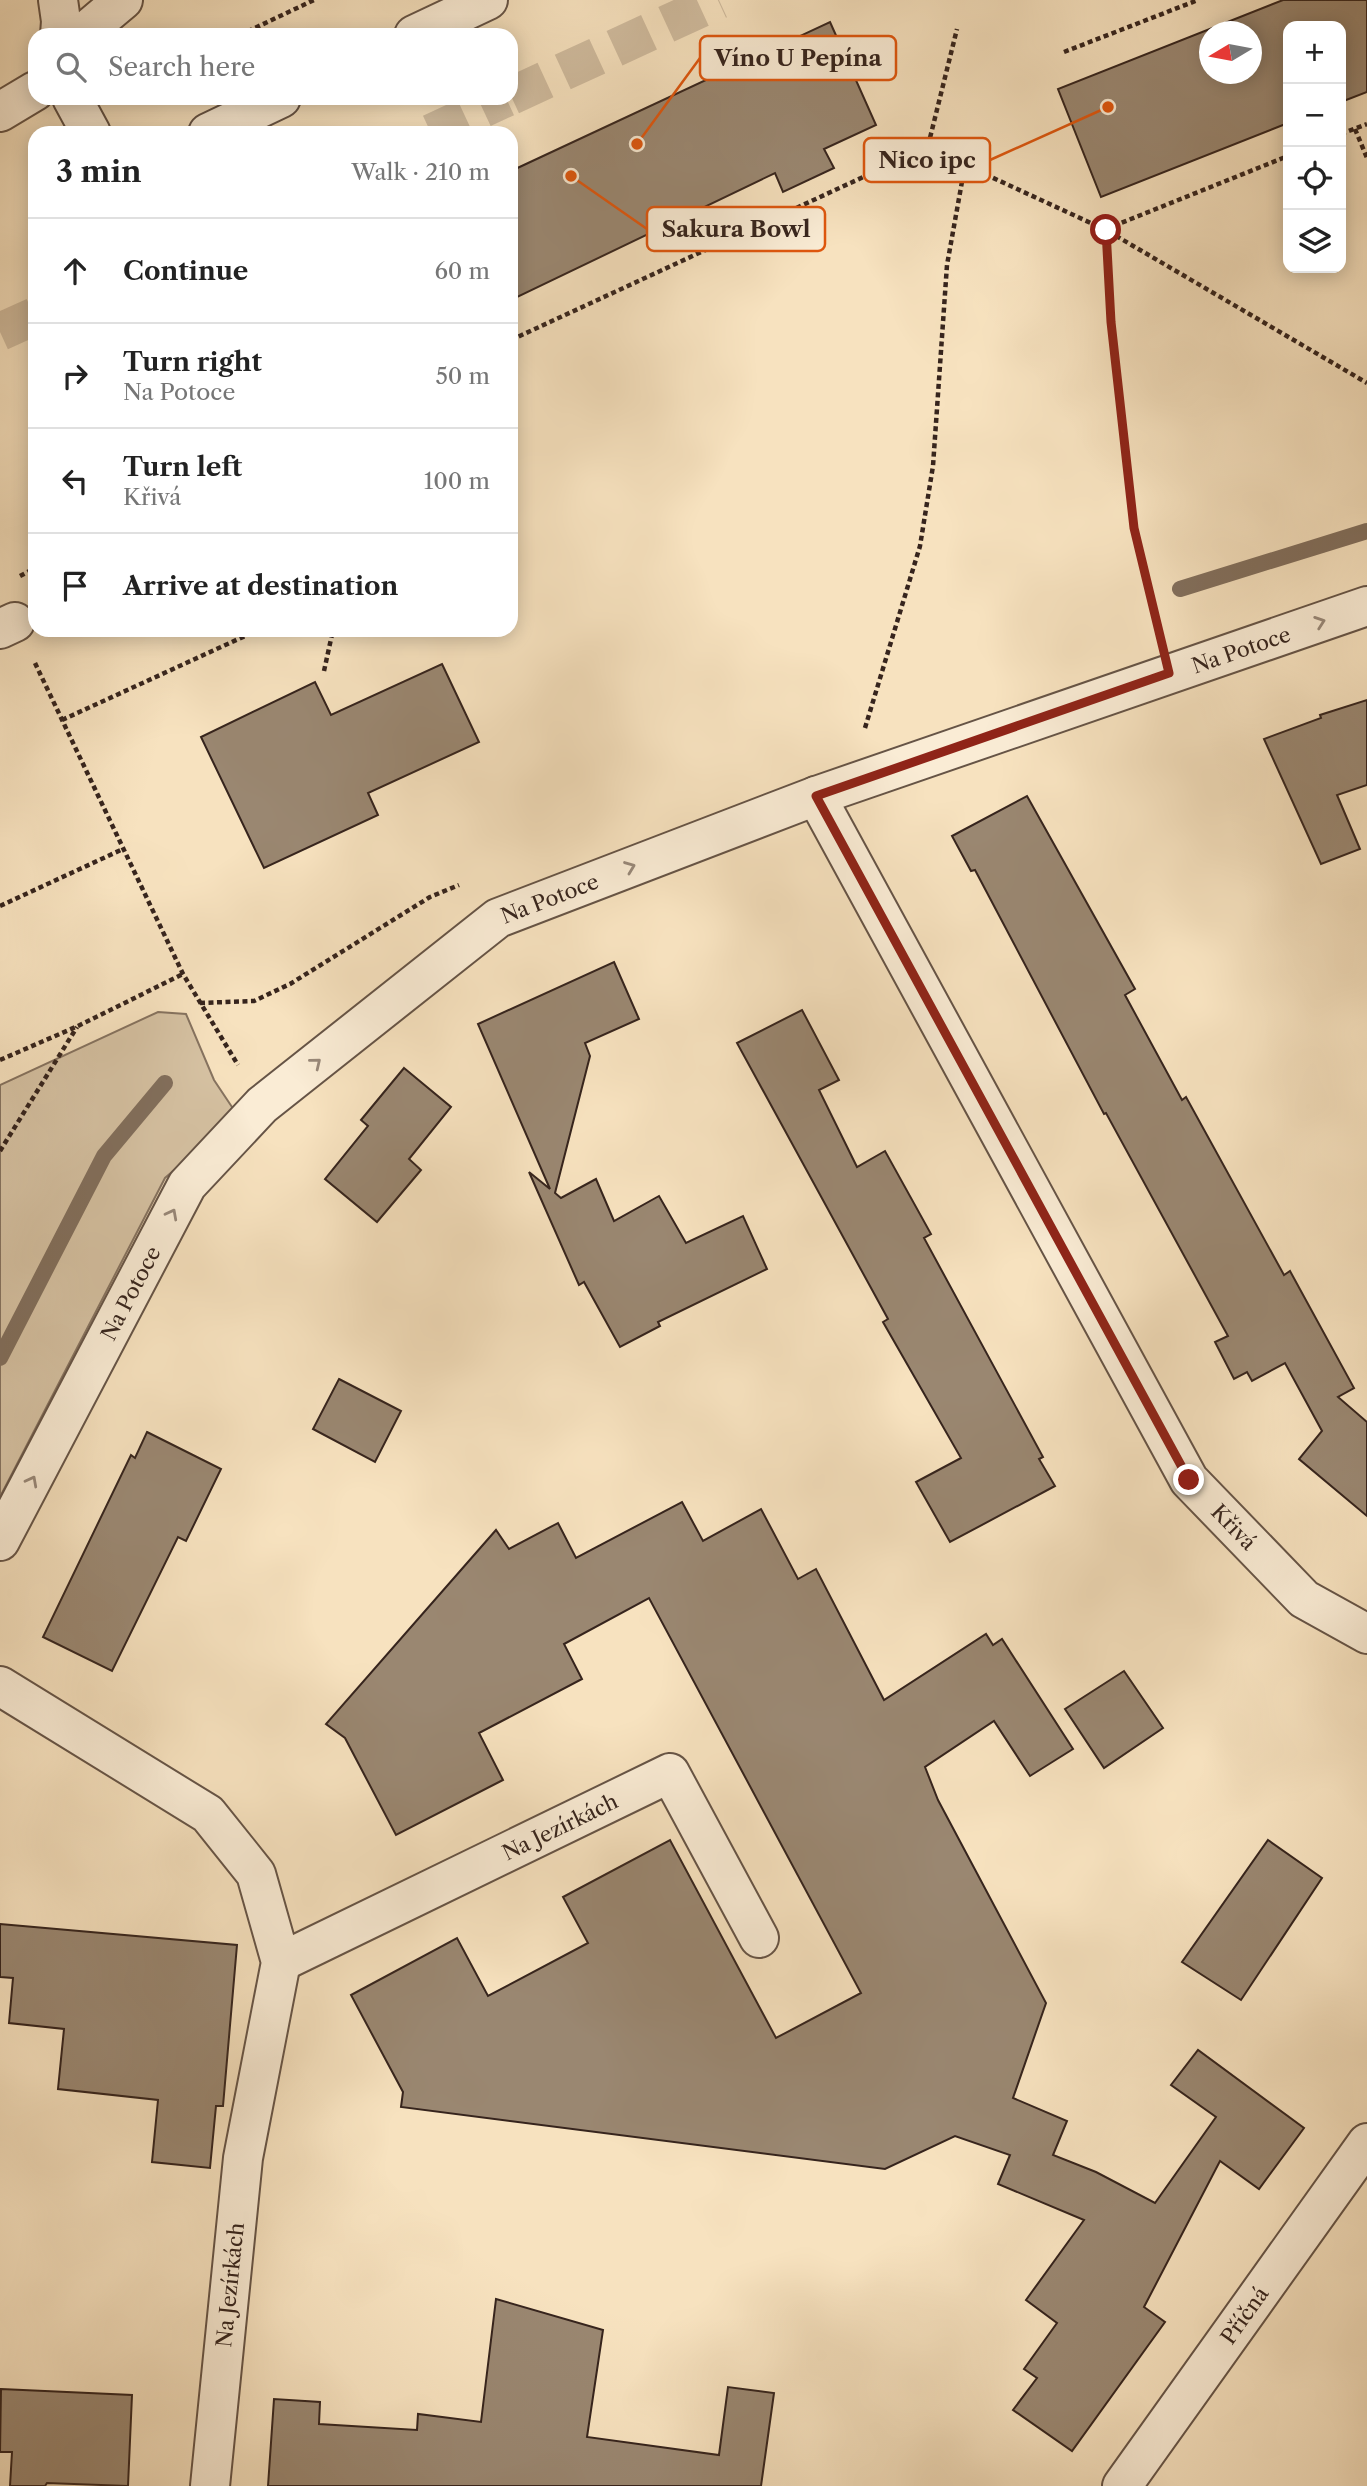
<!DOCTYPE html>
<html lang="en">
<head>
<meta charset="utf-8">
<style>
  :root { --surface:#fff; --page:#f2f2f2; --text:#222; --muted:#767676; --line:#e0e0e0 }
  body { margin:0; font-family:"Libre Caslon Text",serif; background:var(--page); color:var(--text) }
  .controls { position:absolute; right:21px; top:21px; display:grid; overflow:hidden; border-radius:14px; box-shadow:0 4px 18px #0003 }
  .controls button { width:63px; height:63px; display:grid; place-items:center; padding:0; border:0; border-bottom:2px solid var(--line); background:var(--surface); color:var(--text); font:35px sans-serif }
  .compass { position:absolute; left:1199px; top:21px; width:63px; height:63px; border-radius:50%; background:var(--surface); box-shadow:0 4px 18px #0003; rotate:260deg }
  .stop { position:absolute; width:21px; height:21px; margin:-16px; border:5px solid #8f2418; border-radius:50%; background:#fff }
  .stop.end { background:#8f2418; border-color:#fff; box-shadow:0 2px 7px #0008 }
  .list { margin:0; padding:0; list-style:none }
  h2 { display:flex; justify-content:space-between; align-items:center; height:91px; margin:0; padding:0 28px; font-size:30px }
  h2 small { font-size:23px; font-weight:400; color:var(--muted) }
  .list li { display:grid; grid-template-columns:46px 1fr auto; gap:21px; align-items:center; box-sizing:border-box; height:105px; padding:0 28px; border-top:2px solid var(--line) }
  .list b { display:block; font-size:26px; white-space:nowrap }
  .list p { margin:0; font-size:23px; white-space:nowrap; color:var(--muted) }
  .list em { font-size:23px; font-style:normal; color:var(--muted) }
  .icon { flex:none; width:38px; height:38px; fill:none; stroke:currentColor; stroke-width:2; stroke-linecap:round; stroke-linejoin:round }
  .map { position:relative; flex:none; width:1367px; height:2486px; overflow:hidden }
  .search { position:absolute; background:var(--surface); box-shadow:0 4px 18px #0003; left:28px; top:28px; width:490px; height:77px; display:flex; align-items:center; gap:18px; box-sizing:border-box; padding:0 24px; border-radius:21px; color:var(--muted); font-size:26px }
  .panel { position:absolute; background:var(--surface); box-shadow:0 4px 18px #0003; left:28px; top:126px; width:490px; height:511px; border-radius:21px }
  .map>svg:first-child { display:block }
</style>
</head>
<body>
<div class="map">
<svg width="1367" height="2486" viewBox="0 0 1367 2486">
  <rect width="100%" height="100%" fill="#f7e2bf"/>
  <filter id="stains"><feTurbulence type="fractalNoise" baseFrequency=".00286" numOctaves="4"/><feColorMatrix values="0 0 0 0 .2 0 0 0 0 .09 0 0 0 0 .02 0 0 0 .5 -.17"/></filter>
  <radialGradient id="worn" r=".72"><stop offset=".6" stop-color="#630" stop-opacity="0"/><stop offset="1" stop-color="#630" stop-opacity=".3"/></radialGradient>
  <polygon fill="#d6c2a3" stroke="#867360" stroke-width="2" points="158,1012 186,1014 214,1080 238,1116 165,1178 0,1497 0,1085"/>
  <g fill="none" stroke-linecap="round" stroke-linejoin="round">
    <g stroke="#826f5d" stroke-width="16">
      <polyline points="1180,589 1367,531"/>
      <polyline points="0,1358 104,1156 165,1083"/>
    </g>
  </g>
  <g fill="#9a8771" stroke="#36241d" stroke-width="2" fill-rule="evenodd">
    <path d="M1283,0H1367V92L1341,102V26H1288V123L1101,197L1058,89ZM1209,32H1251V74H1209Z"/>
    <polygon points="830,22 876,125 824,149 834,168 783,192 775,173 511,300 511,171"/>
    <polygon points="442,664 479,742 368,793 378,815 264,868 201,737 315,682 331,715"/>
    <polygon points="1367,700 1367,785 1337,795 1360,849 1321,864 1264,739 1321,718 1320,715"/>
    <polygon points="1027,796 1135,989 1125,995 1182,1100 1186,1097 1284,1275 1290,1271 1354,1388 1338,1397 1367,1422 1367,1516 1299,1459 1322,1431 1285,1363 1252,1381 1247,1372 1234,1379 1215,1342 1228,1336 1106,1113 1104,1114 975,870 971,871 952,836"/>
    <polygon points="614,962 639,1019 585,1043 590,1056 555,1193 561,1198 596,1179 614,1221 659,1196 686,1243 743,1216 767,1269 658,1322 660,1326 620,1347 584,1282 579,1285 529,1172 550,1189 478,1024"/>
    <polygon points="802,1010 839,1080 819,1090 857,1167 885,1151 931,1234 924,1238 1043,1457 1039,1459 1055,1486 950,1542 916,1482 961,1458 883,1322 888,1319 737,1043"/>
    <polygon points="404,1068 451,1107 409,1159 421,1170 377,1222 325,1179 368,1126 361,1120"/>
    <polygon points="339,1379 401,1411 375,1462 313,1429"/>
    <polygon points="147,1432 221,1469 186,1541 178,1537 112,1671 43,1637 131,1455 135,1458"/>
    <polygon points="682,1502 703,1541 761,1509 798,1579 816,1569 884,1700 986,1634 993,1645 1002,1639 1073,1749 1030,1776 994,1721 925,1767 938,1800 1046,2003 1013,2098 1067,2121 1053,2155 1096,2172 1155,2203 1216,2117 1171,2085 1198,2050 1304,2128 1259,2189 1220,2161 1144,2307 1165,2322 1072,2451 1013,2410 1037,2378 1024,2369 1057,2323 1026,2300 1084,2220 998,2184 1010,2155 955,2136 885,2169 401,2107 403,2092 351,1995 457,1938 488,1996 588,1943 563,1897 670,1840 776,2038 861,1993 649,1598 564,1644 582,1679 479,1733 503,1780 396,1835 345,1738 326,1724 496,1530 509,1549 558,1523 576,1558"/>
    <polygon points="1124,1671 1163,1728 1104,1768 1065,1709"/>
    <polygon points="1268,1840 1322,1878 1241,2000 1182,1962"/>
    <polygon points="0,1924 237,1945 223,2106 216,2106 210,2168 152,2162 158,2100 58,2089 64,2029 9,2023 13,1978 0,1977"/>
    <polygon points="496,2299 603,2330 587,2437 719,2455 728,2387 774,2393 761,2486 268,2486 274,2399 320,2402 319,2424 417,2430 418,2414 481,2422"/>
    <polygon points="1,2389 132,2395 128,2486 47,2483 45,2486 10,2486 12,2452 0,2452"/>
  </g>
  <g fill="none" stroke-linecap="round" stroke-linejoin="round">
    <g stroke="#d0bc9f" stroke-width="38" stroke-dasharray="38 19" stroke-linecap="butt">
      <polyline points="511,96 719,0"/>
      <polyline points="431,133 506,98"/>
      <polyline points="0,332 35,316"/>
    </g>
    <defs>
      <g id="minor">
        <polyline points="58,0 61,21 60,35"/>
        <polyline points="86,35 92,26 123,0"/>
        <polyline points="414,35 488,0"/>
        <polyline points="72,98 91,133"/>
        <polyline points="0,112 35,91"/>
        <polyline points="208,133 281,98"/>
        <polyline points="0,629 15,622"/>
        <path id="s1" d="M816,796L1189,1480L1304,1599L1367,1634"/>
        <path id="s2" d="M0,1541L187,1185L262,1105L498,918L816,796L1367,606"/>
        <polyline points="0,1686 208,1814 256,1874 281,1962 243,2158 210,2486"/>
        <path id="s3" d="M281,1962L670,1773L759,1938"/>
        <path id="s4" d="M1122,2486L1367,2143"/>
      </g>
    </defs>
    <use href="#minor" stroke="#665446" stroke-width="42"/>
    <g stroke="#36241d" stroke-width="4.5" stroke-dasharray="5 3.5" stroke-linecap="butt">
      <polyline points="240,35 314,0"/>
      <polyline points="1064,52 1198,0"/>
      <polyline points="1355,129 1367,158"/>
      <polyline points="1341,134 1367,124"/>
      <polyline points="926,154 957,29"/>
      <polyline points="1106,229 1288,156"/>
      <polyline points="1106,231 1111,322 1134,528 1159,630"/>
      <polyline points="511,340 900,160 926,154 950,158 1106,230 1367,383"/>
      <polyline points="20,576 35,568"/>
      <polyline points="35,663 183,974 238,1065"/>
      <polyline points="324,671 333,630"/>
      <polyline points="62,720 258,630"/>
      <polyline points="865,728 920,546 933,466 947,265 965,165"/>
      <polyline points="0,906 123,849"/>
      <polyline points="200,1003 254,1001 290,984 430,897 459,885"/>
      <polyline points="0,1060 78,1026 183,974"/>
      <polyline points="0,1151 77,1027"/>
    </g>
    <use href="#minor" stroke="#faecd5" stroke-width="38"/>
  </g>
  <defs><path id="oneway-chevron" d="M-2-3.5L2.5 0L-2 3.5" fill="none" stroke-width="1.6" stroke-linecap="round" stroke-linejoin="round" transform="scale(1.75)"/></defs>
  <g stroke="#988879">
    <use href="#oneway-chevron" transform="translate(1320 622) rotate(-19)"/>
    <use href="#oneway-chevron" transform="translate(630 867) rotate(-21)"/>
    <use href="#oneway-chevron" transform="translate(316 1063) rotate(-39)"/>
    <use href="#oneway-chevron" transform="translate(172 1214) rotate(-62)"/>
    <use href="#oneway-chevron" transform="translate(32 1481) rotate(-62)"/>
  </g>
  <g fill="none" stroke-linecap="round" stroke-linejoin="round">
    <polyline stroke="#8f2418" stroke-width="9" points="1106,230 1111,322 1134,528 1169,673 816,796 1189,1480"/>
  </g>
  <g text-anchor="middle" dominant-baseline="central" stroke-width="5" stroke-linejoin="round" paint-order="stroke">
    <g font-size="21" fill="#36241d" stroke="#faecd5">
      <text stroke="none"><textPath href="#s2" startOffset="1603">Na Potoce</textPath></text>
      <text stroke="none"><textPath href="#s2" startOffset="868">Na Potoce</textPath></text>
      <text stroke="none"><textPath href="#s2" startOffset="280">Na Potoce</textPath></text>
      <text stroke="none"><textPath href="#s1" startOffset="844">Křivá</textPath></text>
      <text stroke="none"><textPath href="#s3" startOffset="310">Na Jezírkách</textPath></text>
      <text transform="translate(230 2285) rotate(-84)">Na Jezírkách</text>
      <text stroke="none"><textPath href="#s4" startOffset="210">Příčná</textPath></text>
    </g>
  </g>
  <path fill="none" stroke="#df560d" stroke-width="2.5" d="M637 144L700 58M1108 107L990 160M571 176L647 229"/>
  <g fill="#df560d" stroke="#faecd5" stroke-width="2.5">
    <circle cx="637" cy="144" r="7"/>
    <circle cx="1108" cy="107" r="7"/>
    <circle cx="571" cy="176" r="7"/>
  </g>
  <g fill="#faecd5" stroke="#df560d" stroke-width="2.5">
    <rect x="700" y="36" width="196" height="44" rx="7"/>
    <rect x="864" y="138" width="126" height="44" rx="7"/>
    <rect x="647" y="207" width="178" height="44" rx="7"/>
  </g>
  <g font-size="23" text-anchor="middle" font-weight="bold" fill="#36241d">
    <text x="798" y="66">Víno U Pepína</text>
    <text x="927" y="168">Nico ipc</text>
    <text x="736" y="237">Sakura Bowl</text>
  </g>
  <rect width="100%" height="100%" filter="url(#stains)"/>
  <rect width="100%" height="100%" fill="url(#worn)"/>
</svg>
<div class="controls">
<button>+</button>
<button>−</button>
<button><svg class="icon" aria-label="locate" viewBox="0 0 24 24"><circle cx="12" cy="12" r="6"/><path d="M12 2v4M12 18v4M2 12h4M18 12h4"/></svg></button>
<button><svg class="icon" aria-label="layers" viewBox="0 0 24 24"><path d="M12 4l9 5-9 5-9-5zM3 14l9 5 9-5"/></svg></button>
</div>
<svg class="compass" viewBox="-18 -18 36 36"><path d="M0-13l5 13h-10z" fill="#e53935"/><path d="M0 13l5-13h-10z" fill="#767676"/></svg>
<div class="stop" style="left:1106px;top:230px"></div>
<div class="stop end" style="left:1189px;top:1480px"></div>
<div class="search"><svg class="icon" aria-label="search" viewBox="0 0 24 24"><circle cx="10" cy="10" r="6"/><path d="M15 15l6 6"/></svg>Search here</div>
<section class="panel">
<h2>3 min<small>Walk · 210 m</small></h2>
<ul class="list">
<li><svg class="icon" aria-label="ahead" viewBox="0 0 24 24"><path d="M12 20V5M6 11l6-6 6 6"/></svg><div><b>Continue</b></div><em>60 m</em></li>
<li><svg class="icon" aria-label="right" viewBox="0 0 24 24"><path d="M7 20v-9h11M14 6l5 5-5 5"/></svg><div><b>Turn right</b><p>Na Potoce</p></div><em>50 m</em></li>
<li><svg class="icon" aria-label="left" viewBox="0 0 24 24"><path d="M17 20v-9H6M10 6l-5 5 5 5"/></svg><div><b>Turn left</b><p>Křivá</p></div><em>100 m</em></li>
<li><svg class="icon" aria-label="arrive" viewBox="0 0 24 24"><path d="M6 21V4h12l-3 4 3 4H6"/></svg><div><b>Arrive at destination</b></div></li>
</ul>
</section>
</div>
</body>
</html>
